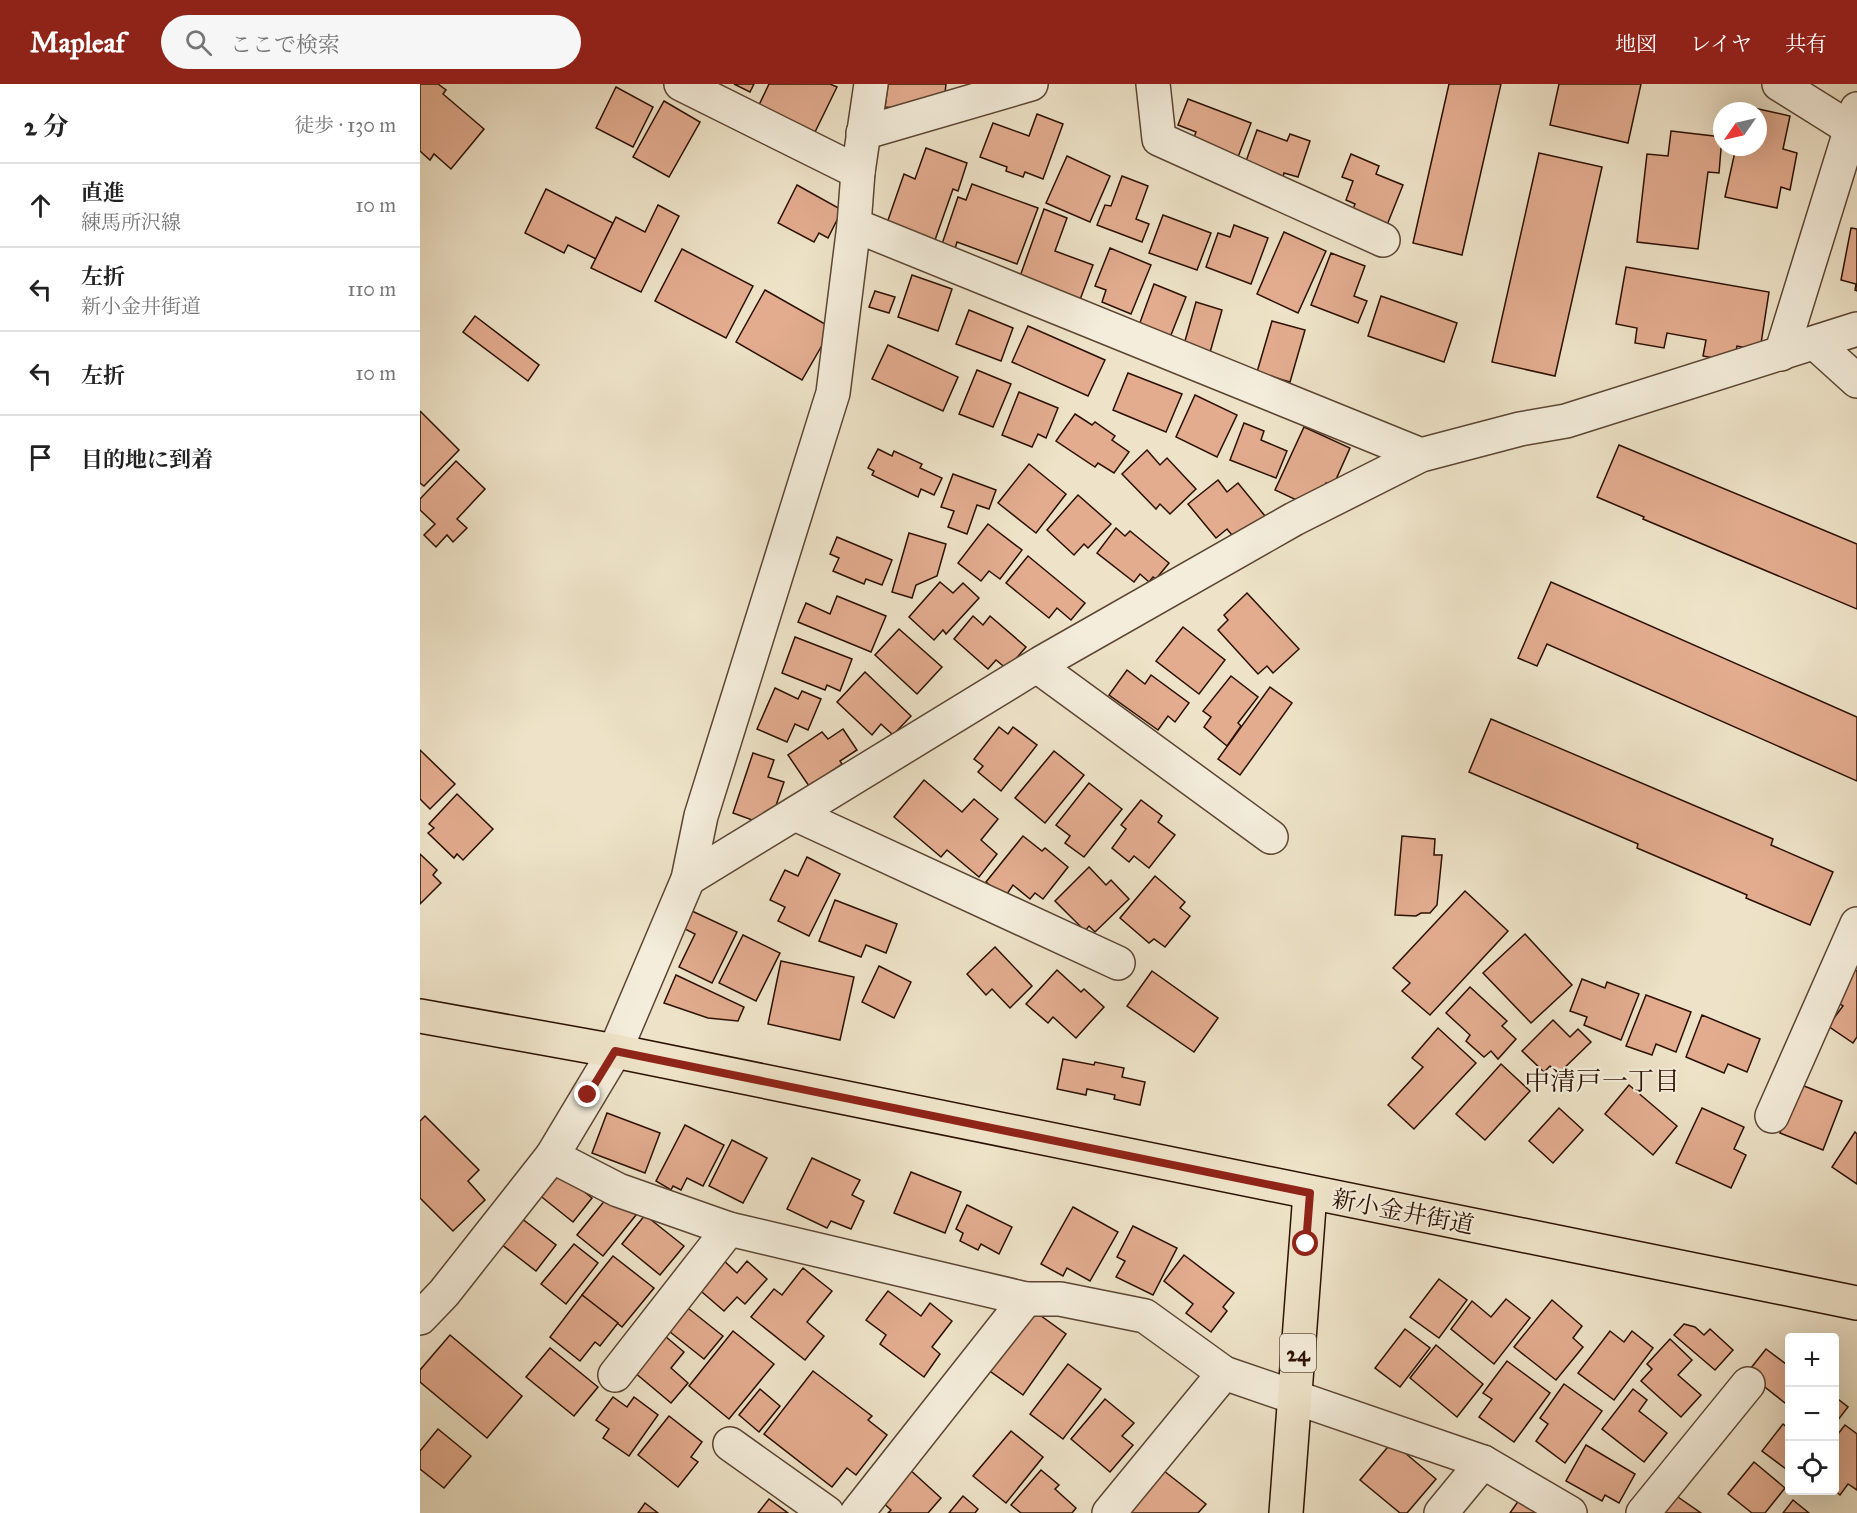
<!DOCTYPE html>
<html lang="ja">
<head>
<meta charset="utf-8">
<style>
  :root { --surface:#fff; --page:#f6f6f6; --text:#222; --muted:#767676; --line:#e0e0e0; --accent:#8f2418 }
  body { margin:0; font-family:"IM FELL Great Primer","Noto Serif JP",serif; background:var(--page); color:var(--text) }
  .controls { position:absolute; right:18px; bottom:18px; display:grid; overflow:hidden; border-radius:6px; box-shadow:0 6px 24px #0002 }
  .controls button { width:54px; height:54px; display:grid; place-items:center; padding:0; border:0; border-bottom:2px solid var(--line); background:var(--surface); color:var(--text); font:30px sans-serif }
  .compass { position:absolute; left:1293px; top:18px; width:54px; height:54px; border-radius:50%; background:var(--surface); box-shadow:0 6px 24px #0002; rotate:236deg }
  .stop { position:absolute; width:18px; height:18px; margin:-14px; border:4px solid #8f2418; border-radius:50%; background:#fff }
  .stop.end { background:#8f2418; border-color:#fff; box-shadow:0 2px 6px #0008 }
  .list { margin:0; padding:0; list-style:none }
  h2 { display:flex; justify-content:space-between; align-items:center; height:78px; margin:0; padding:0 24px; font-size:26px }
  h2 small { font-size:20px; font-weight:400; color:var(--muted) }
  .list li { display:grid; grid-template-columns:39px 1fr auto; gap:18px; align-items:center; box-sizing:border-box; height:84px; padding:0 24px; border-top:2px solid var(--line) }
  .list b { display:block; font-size:22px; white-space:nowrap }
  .list p { margin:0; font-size:20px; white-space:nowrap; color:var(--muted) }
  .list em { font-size:20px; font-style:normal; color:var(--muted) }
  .icon { flex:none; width:33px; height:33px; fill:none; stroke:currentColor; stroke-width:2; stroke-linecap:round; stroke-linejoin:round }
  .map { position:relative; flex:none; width:1437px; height:1429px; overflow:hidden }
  header { display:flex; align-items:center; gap:36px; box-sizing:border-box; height:84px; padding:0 30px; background:var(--accent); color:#fff }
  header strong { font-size:28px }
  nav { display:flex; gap:33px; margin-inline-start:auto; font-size:21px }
  .search { width:420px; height:54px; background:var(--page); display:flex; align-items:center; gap:15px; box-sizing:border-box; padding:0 21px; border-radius:33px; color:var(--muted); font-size:22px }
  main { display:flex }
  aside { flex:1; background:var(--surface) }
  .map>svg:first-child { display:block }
</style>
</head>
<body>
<header>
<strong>Mapleaf</strong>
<div class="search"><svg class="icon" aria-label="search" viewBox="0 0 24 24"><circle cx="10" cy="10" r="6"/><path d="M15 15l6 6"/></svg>ここで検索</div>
<nav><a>地図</a><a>レイヤ</a><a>共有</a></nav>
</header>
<main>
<aside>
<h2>2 分<small>徒歩 · 130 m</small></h2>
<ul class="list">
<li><svg class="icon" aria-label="ahead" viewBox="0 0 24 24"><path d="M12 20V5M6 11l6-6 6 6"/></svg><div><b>直進</b><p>練馬所沢線</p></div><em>10 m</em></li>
<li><svg class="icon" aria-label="left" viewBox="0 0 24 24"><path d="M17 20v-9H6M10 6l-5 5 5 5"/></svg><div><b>左折</b><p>新小金井街道</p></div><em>110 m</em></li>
<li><svg class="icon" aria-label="left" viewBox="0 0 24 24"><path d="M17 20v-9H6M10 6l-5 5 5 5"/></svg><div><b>左折</b></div><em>10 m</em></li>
<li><svg class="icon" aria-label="arrive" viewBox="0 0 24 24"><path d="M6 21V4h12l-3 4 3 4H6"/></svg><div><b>目的地に到着</b></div></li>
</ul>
</aside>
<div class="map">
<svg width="1437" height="1429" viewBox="0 0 1437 1429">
  <rect width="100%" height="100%" fill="#eee3c8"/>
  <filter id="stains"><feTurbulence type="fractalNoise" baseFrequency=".00333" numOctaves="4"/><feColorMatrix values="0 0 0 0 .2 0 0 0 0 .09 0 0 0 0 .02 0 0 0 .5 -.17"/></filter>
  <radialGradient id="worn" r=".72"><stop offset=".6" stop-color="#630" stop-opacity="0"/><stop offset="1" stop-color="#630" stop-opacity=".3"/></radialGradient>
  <g fill="#e3ac8f" stroke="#2c1001" stroke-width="1.5">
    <polygon points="0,0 18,0 26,6 23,10 64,45 31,85 14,70 10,76 0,67"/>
    <polygon points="314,0 334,0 330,8"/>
    <polygon points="349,0 410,0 417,3 395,48 339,21"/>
    <polygon points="468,0 526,0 524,18 505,27 465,23"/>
    <polygon points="1029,0 1081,0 1042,171 993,159"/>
    <polygon points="1139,0 1221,0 1208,59 1130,41"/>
    <polygon points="196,3 233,23 213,63 176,44"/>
    <polygon points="768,15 831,39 815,81 770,64 776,48 758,41"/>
    <polygon points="244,17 280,38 249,93 213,73"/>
    <polygon points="1325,22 1370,32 1363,65 1377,69 1370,106 1361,103 1357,124 1305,113 1316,63 1338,63 1338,27 1324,27"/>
    <polygon points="617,30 643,40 623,95 605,88 603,93 586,87 587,83 560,73 573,39 609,52"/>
    <polygon points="837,46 867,57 870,50 890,57 878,93 864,89 862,97 824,83"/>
    <polygon points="1251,47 1302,53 1299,89 1288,88 1278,165 1217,158 1227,70 1248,72"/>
    <polygon points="506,64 547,79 538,107 533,105 515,156 467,139 484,90 495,95"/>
    <polygon points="1119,69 1182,83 1135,292 1072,278"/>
    <polygon points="931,70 959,82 956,90 983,101 967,141 932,128 935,120 926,116 933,97 922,93"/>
    <polygon points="647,72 690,92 670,138 626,119"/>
    <polygon points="702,92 728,102 716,135 729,140 722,158 677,141 685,121 691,122"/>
    <polygon points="552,100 618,124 597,180 537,158 535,165 522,160 538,113 546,116"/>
    <polygon points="377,101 422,126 408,154 399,149 394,158 358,139"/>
    <polygon points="126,105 193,139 176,175 148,161 144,169 105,149"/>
    <polygon points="238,121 259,132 221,208 171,184 196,133 225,148"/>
    <polygon points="624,125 647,134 635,167 673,181 658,221 598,198"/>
    <polygon points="743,131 791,149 777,186 729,169"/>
    <polygon points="814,141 848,154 831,200 786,183 798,149 810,153"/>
    <polygon points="1431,144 1437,145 1437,207 1435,206 1436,200 1421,196"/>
    <polygon points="864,148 906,167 878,229 837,210"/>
    <polygon points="690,164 731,181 711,230 682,218 686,206 675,202"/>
    <polygon points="262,165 333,202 306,254 235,217"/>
    <polygon points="911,169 945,182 934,212 947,217 938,239 891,221"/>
    <polygon points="1206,183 1349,208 1340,266 1317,262 1314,278 1283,272 1286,256 1247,249 1244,264 1215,259 1217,244 1196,240"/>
    <polygon points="492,191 532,205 518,247 478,233"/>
    <polygon points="734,200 766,213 749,256 718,244"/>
    <polygon points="345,206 412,244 382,296 316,258"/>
    <polygon points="455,207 475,213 469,229 449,223"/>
    <polygon points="961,212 1037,239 1024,278 948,252"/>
    <polygon points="776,218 802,226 789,272 763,264"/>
    <polygon points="549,226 593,244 581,277 536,260"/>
    <polygon points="55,232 119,281 108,297 43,248"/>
    <polygon points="852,237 885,246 870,298 837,288"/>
    <polygon points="608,242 685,276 668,312 592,278"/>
    <polygon points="468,261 538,293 523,327 452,295"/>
    <polygon points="557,286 591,300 573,343 539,330"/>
    <polygon points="708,289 762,310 746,348 693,326"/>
    <polygon points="599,308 638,324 626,354 618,350 612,363 582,351"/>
    <polygon points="775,311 817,331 797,373 756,353"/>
    <polygon points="0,327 39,366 4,402 0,399"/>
    <polygon points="655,330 672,341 675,338 695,352 692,356 709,368 694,389 678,379 675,383 636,357"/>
    <polygon points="824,339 844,347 841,356 867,367 856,394 810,376"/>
    <polygon points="884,343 930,364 913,402 906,399 900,411 887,421 855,406"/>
    <polygon points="1199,361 1437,460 1437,525 1223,435 1224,433 1177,413"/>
    <polygon points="458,365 472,372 474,367 502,380 500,384 522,394 514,411 501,405 498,413 452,391 454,387 448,384"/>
    <polygon points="727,366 740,381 747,374 776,405 750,430 740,420 736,425 702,390"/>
    <polygon points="36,377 65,405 37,435 47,444 33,458 27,451 16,463 4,451 15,440 0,426 0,415"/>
    <polygon points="609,380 646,410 616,449 578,419"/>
    <polygon points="533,390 576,406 569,425 557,421 547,450 528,443 534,427 521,423"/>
    <polygon points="798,396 807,408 818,399 845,432 816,456 807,445 796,454 768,420"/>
    <polygon points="658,411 691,440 668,464 664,460 654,471 627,446"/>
    <polygon points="568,440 602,466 580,495 569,487 561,497 538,479"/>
    <polygon points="696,444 705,452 710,447 749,479 736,495 733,493 729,498 720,490 714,498 677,469"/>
    <polygon points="489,449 526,460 517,492 496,501 492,514 472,508"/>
    <polygon points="417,453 472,476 462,501 446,495 444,500 413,487 419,474 410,470"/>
    <polygon points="608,472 665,519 651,536 637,524 629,534 586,499"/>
    <polygon points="520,498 533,509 543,499 559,514 526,550 523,546 514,556 489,533"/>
    <polygon points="1131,498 1437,633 1437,697 1127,560 1117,582 1098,574"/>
    <polygon points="827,509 879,565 853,589 847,582 838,590 798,546 808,536 804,531"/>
    <polygon points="417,512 466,532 451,568 378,538 386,519 410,530"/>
    <polygon points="553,532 563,541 570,532 606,563 587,585 576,576 568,585 534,555"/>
    <polygon points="763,543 805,576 779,610 736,577"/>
    <polygon points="479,545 522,583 497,610 455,571"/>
    <polygon points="375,553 432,575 420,607 407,601 405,606 362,589"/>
    <polygon points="707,586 725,600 731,591 769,619 755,638 748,632 738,646 689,611"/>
    <polygon points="445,588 491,632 473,651 461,640 452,651 417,618"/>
    <polygon points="811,592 838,613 818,639 821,642 807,662 784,643 791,633 783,627"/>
    <polygon points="850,603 872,619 820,691 798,675"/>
    <polygon points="355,604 378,615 382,607 401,615 388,646 375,640 367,658 337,645"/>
    <polygon points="1071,635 1353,755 1351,761 1413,788 1390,841 1326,814 1327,811 1217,764 1218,760 1049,688"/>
    <polygon points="579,643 588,650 593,643 617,661 581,707 558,688 563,682 554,675"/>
    <polygon points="423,645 437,666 420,677 422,680 389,702 368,671 402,648 408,655"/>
    <polygon points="0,666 35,700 10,725 0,715"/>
    <polygon points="634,667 664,691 625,739 595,714"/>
    <polygon points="333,669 354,676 348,693 364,698 349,742 313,729"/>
    <polygon points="504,696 542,728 554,715 578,735 561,756 577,770 559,793 527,766 521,773 474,733"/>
    <polygon points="669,699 702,725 664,773 645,759 650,752 636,741"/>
    <polygon points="37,710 73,745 43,776 37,770 34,774 8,749 14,744 9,740"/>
    <polygon points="721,716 742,732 738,738 755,751 729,784 714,772 709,778 692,764 706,745 701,741"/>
    <polygon points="603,752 622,767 625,764 648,783 623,815 615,809 610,815 593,801 585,813 566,798"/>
    <polygon points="982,752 1015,755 1014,771 1022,771 1017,821 1010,829 1001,829 996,832 975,831"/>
    <polygon points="0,770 17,786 13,791 21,799 0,820"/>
    <polygon points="387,773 420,790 389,852 358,837 365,823 350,816 365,786 378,792"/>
    <polygon points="669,783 686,801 691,796 709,815 675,848 669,842 665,847 635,817"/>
    <polygon points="735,792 765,818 760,824 770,832 745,863 734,855 729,859 700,834"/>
    <polygon points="1045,807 1088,847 1010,931 982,907 990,899 973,884"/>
    <polygon points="415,816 477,840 466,869 446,861 441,873 399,857"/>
    <polygon points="272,827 317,848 292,899 259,883 275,850 263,844"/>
    <polygon points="1105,850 1152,901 1111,939 1063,889"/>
    <polygon points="323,851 360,869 336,917 299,899"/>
    <polygon points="575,863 612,902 590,924 572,905 566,911 547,890"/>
    <polygon points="361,877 434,893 420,956 348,940"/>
    <polygon points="459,882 491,898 474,934 442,918"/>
    <polygon points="1432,884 1437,887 1437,953 1433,959 1408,942 1423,922 1411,914"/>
    <polygon points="637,886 661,908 664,905 684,923 656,954 633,933 628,939 606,920"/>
    <polygon points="732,887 798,934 774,968 707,922"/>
    <polygon points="256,891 324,923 318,937 288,934 244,919"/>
    <polygon points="1162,895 1185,904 1187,898 1219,910 1201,956 1164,941 1167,933 1150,927"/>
    <polygon points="1050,903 1087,937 1082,942 1096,955 1078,975 1071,967 1064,973 1046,957 1050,951 1026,929"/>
    <polygon points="1226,911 1271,928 1256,968 1236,960 1232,971 1206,962"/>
    <polygon points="1282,931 1340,955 1327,988 1308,980 1304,989 1266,973"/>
    <polygon points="1133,936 1150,953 1158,945 1171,958 1138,990 1130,982 1124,988 1102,967"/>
    <polygon points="1018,944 1056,979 994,1045 968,1021 1003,983 992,974"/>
    <polygon points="643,975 674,981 675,978 704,984 702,993 725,998 720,1021 694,1015 695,1011 667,1005 666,1011 637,1005"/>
    <polygon points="1081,980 1110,1007 1065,1056 1036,1030"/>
    <polygon points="1379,1000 1422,1017 1403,1066 1360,1049"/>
    <polygon points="1209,1001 1257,1042 1233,1071 1185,1030"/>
    <polygon points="1139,1024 1163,1046 1133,1079 1109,1057"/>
    <polygon points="1282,1024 1324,1043 1314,1065 1326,1071 1311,1104 1256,1079"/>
    <polygon points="187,1029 240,1049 225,1089 172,1069"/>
    <polygon points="5,1032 59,1086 48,1097 65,1116 33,1147 0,1114 0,1037"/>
    <polygon points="265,1041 304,1061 283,1102 267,1094 261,1106 253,1102 251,1106 236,1097"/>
    <polygon points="1435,1048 1437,1050 1437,1100 1412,1083"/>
    <polygon points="312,1056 347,1074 323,1119 289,1102"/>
    <polygon points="392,1074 440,1096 432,1111 444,1117 431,1145 411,1137 407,1144 367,1125"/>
    <polygon points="137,1086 172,1114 153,1138 118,1110"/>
    <polygon points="491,1088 541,1108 525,1149 474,1129"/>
    <polygon points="190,1110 216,1131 183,1172 157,1151"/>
    <polygon points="547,1121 592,1143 579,1170 561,1160 558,1166 540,1157 543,1149 536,1145"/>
    <polygon points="653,1123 698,1148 670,1197 647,1184 643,1192 621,1180"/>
    <polygon points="225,1131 264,1162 240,1191 202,1160"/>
    <polygon points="101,1134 136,1161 116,1187 81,1160"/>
    <polygon points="713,1142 757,1164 733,1211 696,1193 705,1177 697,1173"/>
    <polygon points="154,1160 178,1179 146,1220 121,1200"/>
    <polygon points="764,1171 814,1209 803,1223 807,1227 791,1248 766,1229 773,1220 744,1197"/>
    <polygon points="193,1172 234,1204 202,1243 162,1211"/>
    <polygon points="301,1174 317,1189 327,1177 347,1195 325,1220 317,1213 304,1227 275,1202"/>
    <polygon points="383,1184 412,1207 387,1238 404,1252 385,1276 331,1233 354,1205 362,1211"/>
    <polygon points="1019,1195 1047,1216 1019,1254 990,1233"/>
    <polygon points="468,1207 501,1232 510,1219 532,1237 512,1263 520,1270 504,1293 460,1260 466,1251 446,1236"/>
    <polygon points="162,1211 198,1239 180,1262 175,1258 160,1277 130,1253"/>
    <polygon points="1086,1215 1110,1234 1074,1280 1031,1245 1052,1217 1071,1233"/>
    <polygon points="1132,1216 1162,1242 1153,1254 1163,1263 1136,1296 1094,1263"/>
    <polygon points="264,1221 303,1252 284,1275 245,1244"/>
    <polygon points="610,1224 646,1250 603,1311 567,1285"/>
    <polygon points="1264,1240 1275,1243 1284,1251 1290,1245 1313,1266 1295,1286 1254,1251"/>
    <polygon points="985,1245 1010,1264 980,1303 955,1284"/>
    <polygon points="239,1247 264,1268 251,1284 268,1299 251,1319 208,1283"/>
    <polygon points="313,1247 354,1280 309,1335 269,1302"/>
    <polygon points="1190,1247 1204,1258 1212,1247 1233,1264 1194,1316 1158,1289"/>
    <polygon points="30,1251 102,1312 67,1354 0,1298 0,1286"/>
    <polygon points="1250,1255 1272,1276 1258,1291 1281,1311 1261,1333 1221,1297 1232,1285 1227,1280"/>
    <polygon points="1016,1261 1063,1300 1037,1333 990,1294"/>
    <polygon points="130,1264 178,1303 154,1332 106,1293"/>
    <polygon points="1346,1265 1370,1283 1370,1313 1365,1319 1327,1289"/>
    <polygon points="1087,1277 1130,1309 1094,1358 1059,1333 1072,1315 1063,1309"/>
    <polygon points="648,1280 681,1305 643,1355 610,1330"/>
    <polygon points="393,1287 452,1332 448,1336 467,1351 436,1391 427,1384 412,1403 344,1350"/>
    <polygon points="1144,1300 1182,1327 1145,1379 1116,1357 1128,1340 1120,1334"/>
    <polygon points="340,1305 360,1322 339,1348 319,1331"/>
    <polygon points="1213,1305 1227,1316 1219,1327 1247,1349 1224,1378 1182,1345"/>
    <polygon points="1414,1312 1428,1323 1414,1341"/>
    <polygon points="193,1313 207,1323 214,1313 238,1331 209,1372 183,1354 189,1345 176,1336"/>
    <polygon points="685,1315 714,1339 702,1352 713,1361 690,1388 651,1355"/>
    <polygon points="249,1332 282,1358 271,1373 278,1378 258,1403 218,1371"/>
    <polygon points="1363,1340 1370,1346 1370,1388 1342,1367"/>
    <polygon points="1425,1341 1437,1350 1437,1406 1428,1400 1420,1411 1414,1406 1414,1355"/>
    <polygon points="18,1345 51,1372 24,1404 0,1385 0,1367"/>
    <polygon points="591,1347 623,1373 586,1419 553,1392"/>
    <polygon points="972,1358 1016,1395 987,1429 980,1429 940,1396"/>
    <polygon points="1166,1361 1215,1390 1199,1419 1185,1411 1182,1417 1146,1397"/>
    <polygon points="1334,1378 1365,1404 1345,1429 1332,1429 1308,1410"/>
    <polygon points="739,1383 786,1420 778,1429 703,1429"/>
    <polygon points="488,1384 521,1414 508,1429 468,1429 471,1426 460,1416"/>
    <polygon points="621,1386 639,1401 635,1405 656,1424 652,1429 601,1429 591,1421"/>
    <polygon points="1255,1411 1281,1429 1242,1429"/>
    <polygon points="543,1412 558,1425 555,1429 529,1429"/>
    <polygon points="349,1415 368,1429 338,1429"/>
    <polygon points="1099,1416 1119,1429 1090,1429"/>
    <polygon points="1373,1416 1389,1429 1363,1429"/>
    <polygon points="225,1419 238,1429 218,1429"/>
  </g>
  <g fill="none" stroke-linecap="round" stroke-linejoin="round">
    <defs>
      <g id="minor">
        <polyline points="261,0 438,88"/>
        <polyline points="733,0 739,55 963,156"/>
        <polyline points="1359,0 1431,45"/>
        <polyline points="443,49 611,0"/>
        <polyline points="434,141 1001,371"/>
        <polyline points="1395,259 1437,297"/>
        <polyline points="1361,270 1437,25"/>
        <polyline points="617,582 851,753"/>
        <polyline points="375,730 698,879"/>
        <polyline points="268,795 621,579 874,435 1001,371 1100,345 1146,337 1437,245"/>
        <polyline points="1352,1032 1437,840"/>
        <polyline points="132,1072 198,1106 309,1145 606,1215 640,1215 725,1232 804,1289 1063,1378 1150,1429"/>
        <polyline points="0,1234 24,1209 132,1072 195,967 268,795 281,732 413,309 434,141 438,88 451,0"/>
        <polyline points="195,1291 309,1145"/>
        <polyline points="310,1360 407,1429"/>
        <polyline points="437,1429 606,1215"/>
        <polyline points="689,1429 804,1289"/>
        <polyline points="1021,1429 1063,1378"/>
        <polyline points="1223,1429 1328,1300"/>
      </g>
      <g id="major">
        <polyline points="0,932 195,967 1437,1219"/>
        <polyline points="866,1429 890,1109"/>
      </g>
    </defs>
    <use href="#minor" stroke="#5c4533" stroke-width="36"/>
    <use href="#major" stroke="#2c1001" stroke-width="36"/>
    <use href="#minor" stroke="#f4eddb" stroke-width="33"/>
    <use href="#major" stroke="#eee3c8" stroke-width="33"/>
  </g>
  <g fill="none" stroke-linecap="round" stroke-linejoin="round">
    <polyline stroke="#8f2418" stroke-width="8" points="168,1011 195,967 890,1109 886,1160"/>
  </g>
  <g text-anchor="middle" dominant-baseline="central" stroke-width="4.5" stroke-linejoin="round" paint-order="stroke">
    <rect fill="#f4eddb" stroke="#685242" stroke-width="1.5" x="860" y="1250" width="36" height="38" rx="4.5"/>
    <g font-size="22" font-weight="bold" fill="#2c1001">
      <text x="878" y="1269">24</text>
    </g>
    <g font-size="24" fill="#2c1001" stroke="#f4eddb">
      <text transform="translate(983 1128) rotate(11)">新小金井街道</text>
    </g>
    <g font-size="26" fill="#2c1001" stroke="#f4eddb">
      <text x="1182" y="997">中清戸一丁目</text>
    </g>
  </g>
  <rect width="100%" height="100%" filter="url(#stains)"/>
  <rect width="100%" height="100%" fill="url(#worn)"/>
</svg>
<div class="controls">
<button>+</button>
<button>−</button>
<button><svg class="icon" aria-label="locate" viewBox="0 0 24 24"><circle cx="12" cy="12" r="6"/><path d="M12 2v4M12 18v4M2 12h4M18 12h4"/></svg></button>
</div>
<svg class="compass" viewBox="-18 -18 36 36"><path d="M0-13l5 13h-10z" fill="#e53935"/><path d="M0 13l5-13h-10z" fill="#767676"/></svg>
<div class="stop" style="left:886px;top:1160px"></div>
<div class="stop end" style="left:168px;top:1011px"></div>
</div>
</main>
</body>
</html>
